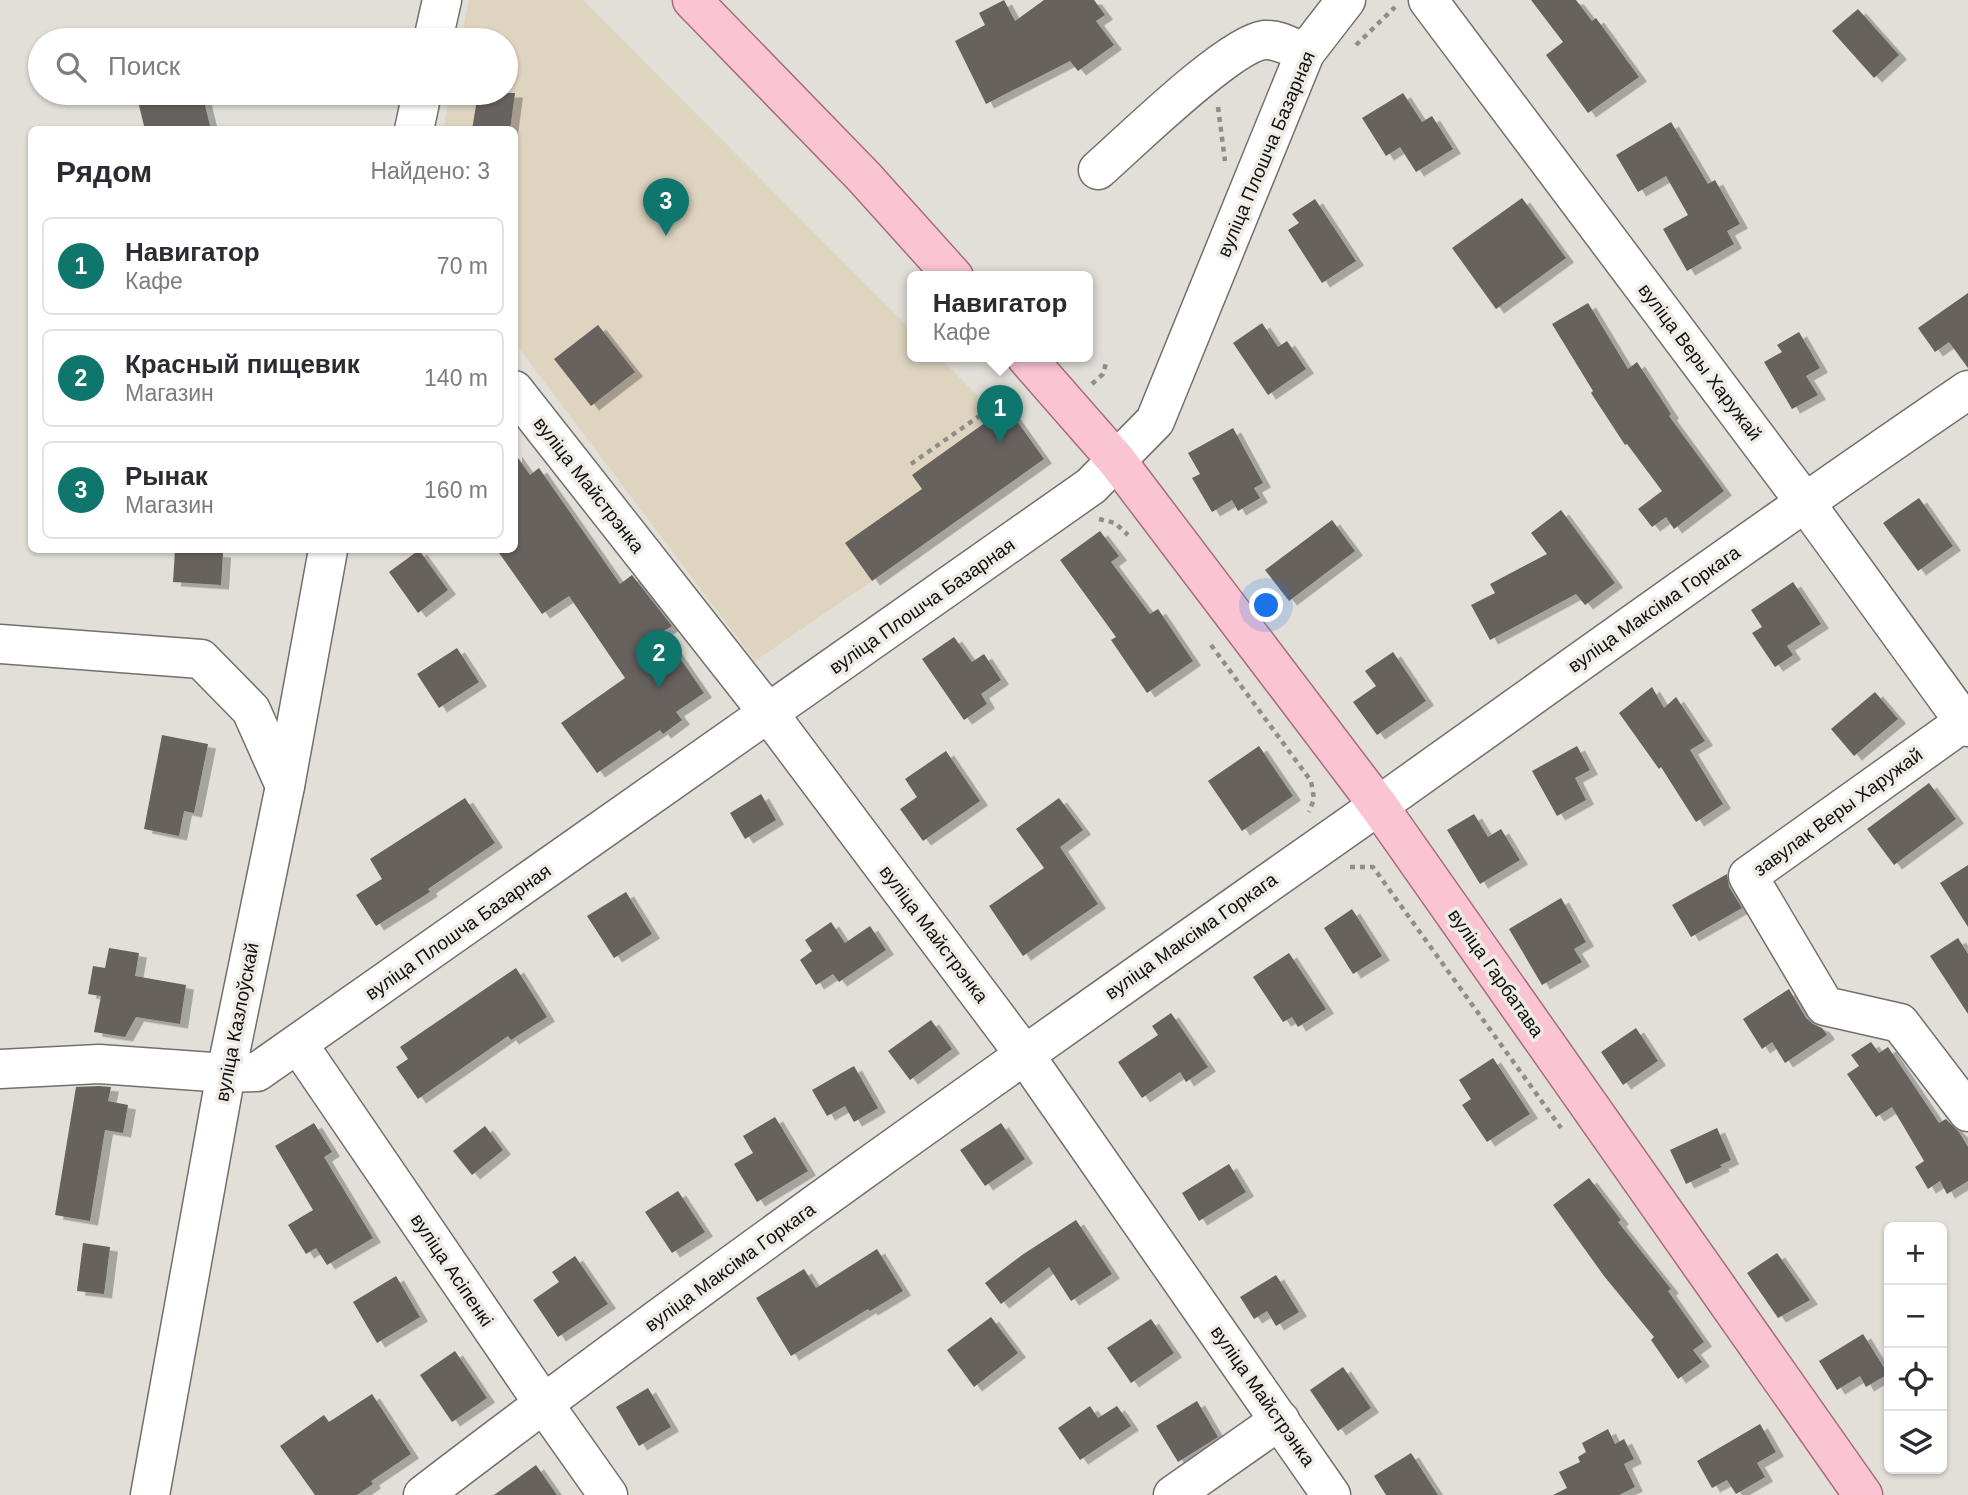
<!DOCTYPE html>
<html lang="ru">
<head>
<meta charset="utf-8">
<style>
  :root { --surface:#fff; --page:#f7f7f7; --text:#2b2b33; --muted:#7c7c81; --line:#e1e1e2; --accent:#0f766e }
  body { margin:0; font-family:Arial,sans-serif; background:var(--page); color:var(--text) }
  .controls { position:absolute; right:21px; bottom:21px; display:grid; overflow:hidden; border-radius:10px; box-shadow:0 2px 5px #0004 }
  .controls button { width:63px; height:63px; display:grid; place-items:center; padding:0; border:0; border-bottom:2px solid var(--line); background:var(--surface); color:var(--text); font:35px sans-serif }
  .you { position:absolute; left:1267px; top:606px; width:24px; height:24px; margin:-18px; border:5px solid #fff; border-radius:50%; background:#1a73e8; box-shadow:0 0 0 10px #1a73e833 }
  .badge { display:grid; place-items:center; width:46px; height:46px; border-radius:50%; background:var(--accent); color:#fff; font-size:23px; font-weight:700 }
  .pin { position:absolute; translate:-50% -58px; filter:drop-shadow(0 2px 4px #0008) }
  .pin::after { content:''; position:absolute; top:37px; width:24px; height:21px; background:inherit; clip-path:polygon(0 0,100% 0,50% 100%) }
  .popup { position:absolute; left:907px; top:271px; width:186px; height:91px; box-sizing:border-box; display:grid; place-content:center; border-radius:10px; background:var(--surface); filter:drop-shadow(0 2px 5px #0005); font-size:23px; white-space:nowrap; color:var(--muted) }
  .popup b { font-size:26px; color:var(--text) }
  .popup::after { content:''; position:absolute; left:50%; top:100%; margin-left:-14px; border:14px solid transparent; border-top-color:var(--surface) }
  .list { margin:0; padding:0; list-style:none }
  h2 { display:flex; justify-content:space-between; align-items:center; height:91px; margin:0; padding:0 28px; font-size:30px }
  h2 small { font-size:23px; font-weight:400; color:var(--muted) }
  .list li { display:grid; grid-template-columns:46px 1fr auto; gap:21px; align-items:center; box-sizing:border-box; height:98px; margin:0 14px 14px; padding:0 14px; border:2px solid var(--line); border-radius:10px }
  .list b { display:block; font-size:26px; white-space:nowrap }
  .list p { margin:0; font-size:23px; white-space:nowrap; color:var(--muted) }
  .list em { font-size:23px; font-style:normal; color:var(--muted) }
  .icon { flex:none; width:38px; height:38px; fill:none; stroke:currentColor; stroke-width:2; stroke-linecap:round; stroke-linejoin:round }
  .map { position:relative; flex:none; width:1968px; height:1495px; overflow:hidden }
  .search { position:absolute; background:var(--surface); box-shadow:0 2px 5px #0004; left:28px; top:28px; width:490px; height:77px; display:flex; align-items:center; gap:18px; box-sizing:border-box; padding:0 24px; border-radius:38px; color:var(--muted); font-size:26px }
  .panel { position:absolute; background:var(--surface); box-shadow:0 2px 5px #0004; left:28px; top:126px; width:490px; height:427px; border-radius:10px }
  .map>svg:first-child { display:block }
</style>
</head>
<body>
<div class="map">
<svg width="1968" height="1495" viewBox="0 0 1968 1495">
  <defs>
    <filter id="shadow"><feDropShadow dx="8" dy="4.5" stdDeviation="0" flood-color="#0004"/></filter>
  </defs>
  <rect width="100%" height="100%" fill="#e2dfd9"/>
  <polygon fill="#dfd4c0" points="469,0 583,0 912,331 912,357 939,357 997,415 913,475 922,489 845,543 872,581 755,661 515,343 514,130 443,130 450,93 506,93 506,40 461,40"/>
  <g fill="#67625f" filter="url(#shadow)">
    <polygon points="1004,0 1015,21 1044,0 1094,0 1105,15 1096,21 1114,45 1078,71 1070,61 986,104 955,41 985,25 979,13"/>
    <polygon points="1531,0 1576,0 1592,21 1596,18 1639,77 1588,113 1546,55 1563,42"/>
    <polygon points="1858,9 1899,55 1874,78 1832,31"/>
    <polygon points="136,93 202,93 211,130 145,130"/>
    <polygon points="478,93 515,93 510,130 472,130"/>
    <polygon points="1403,93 1422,122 1432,116 1453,149 1416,172 1400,147 1386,156 1362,118"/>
    <polygon points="1671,122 1708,184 1715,180 1740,224 1727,231 1734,244 1687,271 1663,229 1688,215 1666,176 1638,192 1616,155"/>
    <polygon points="1522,198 1566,258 1496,309 1452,248"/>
    <polygon points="1315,199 1356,261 1322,283 1288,230 1299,223 1292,214"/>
    <polygon points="1968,293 1968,368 1949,342 1935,352 1918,328"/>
    <polygon points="1588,303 1628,369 1637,362 1671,414 1669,416 1724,491 1674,529 1666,517 1652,527 1638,509 1662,491 1627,444 1625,445 1591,393 1593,391 1552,324"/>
    <polygon points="1262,323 1278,347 1287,341 1306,369 1268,395 1233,343"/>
    <polygon points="598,325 635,372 591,406 554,359"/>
    <polygon points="1799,332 1820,368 1806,376 1818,395 1792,409 1764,362 1782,352 1777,345"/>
    <polygon points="1007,407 1044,459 872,581 845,543 922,489 912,475"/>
    <polygon points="1233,428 1263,483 1254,488 1260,498 1238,511 1232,500 1212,512 1192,478 1200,474 1188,453"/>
    <polygon points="514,452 530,475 539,468 620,584 632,575 672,626 662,632 704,693 676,712 682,720 663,734 660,730 597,773 561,723 625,678 569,596 542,614 497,550 514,550"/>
    <polygon points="1919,498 1953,546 1918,571 1883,523"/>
    <polygon points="1561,510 1615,583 1585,605 1576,594 1490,640 1471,605 1495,593 1490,584 1547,554 1531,533"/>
    <polygon points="1332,520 1355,551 1289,601 1265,570"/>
    <polygon points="1100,531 1119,556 1111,562 1150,614 1158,609 1193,661 1147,693 1111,640 1116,637 1060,560"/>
    <polygon points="175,550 223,553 221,585 173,582"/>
    <polygon points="419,550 448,590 418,613 389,572"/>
    <polygon points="1793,582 1821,624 1787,646 1793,655 1775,667 1752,633 1762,627 1751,610"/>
    <polygon points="954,637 972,662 984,654 1001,680 981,694 987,704 964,720 922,659"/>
    <polygon points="457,648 479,682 439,708 417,674"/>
    <polygon points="1393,652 1426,701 1377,735 1353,702 1376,686 1365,671"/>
    <polygon points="1652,687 1664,708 1676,697 1705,741 1690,750 1723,804 1696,822 1661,767 1659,769 1619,713"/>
    <polygon points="1875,692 1898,719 1854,756 1831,729"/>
    <polygon points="162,735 208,744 194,813 184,811 179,836 144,829"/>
    <polygon points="1259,746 1293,796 1242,831 1208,781"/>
    <polygon points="1577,746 1590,770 1575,778 1586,800 1557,816 1532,771"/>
    <polygon points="946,751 980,801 923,841 900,809 917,797 905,779"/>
    <polygon points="1929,783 1956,819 1894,865 1867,829"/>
    <polygon points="761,794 776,820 745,839 730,813"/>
    <polygon points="465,798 495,843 428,889 430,892 376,926 356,895 382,879 370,859"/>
    <polygon points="1059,798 1083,830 1060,847 1098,904 1023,956 989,906 1044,868 1016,829"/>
    <polygon points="1474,814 1488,837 1501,829 1520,860 1480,884 1447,830"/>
    <polygon points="1968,865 1968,927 1940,883"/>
    <polygon points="1727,874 1729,887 1742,908 1691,937 1672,905"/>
    <polygon points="626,892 652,934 614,958 587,916"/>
    <polygon points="1561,898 1586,942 1574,949 1582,962 1542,985 1509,929"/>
    <polygon points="1352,909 1382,956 1353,974 1324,928"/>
    <polygon points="831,922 845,943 870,926 886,950 839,982 833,974 816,985 800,960 812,951 805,940"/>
    <polygon points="1958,938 1968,954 1968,1014 1930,956"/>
    <polygon points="109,948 139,953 135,976 186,985 180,1024 136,1017 125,1037 94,1032 101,996 88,994 93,966 105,968"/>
    <polygon points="1289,953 1326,1009 1298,1027 1292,1017 1283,1022 1253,977"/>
    <polygon points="516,968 547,1017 511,1040 508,1036 418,1099 396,1067 408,1059 400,1047"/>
    <polygon points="1789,989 1806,1018 1813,1024 1822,1028 1827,1035 1785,1063 1772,1042 1762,1049 1743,1019"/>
    <polygon points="1171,1013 1208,1067 1186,1082 1180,1072 1142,1098 1118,1062 1158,1035 1152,1026"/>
    <polygon points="931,1020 952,1049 910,1080 888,1051"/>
    <polygon points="1636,1028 1658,1061 1623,1085 1601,1052"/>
    <polygon points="1871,1042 1879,1053 1888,1047 1939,1123 1946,1119 1959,1132 1968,1147 1968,1181 1947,1194 1940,1181 1928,1189 1915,1167 1924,1161 1892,1107 1876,1117 1847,1074 1859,1066 1851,1055"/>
    <polygon points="1493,1058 1530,1114 1487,1142 1462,1105 1471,1099 1459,1080"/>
    <polygon points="854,1066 878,1108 854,1122 845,1106 827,1116 812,1090"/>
    <polygon points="99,1086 111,1087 108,1101 128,1105 123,1133 105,1130 90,1221 55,1215 76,1087"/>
    <polygon points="775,1117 808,1171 757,1202 734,1164 753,1153 743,1136"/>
    <polygon points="314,1123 332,1152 324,1157 373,1238 327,1265 316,1248 306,1254 288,1225 313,1210 275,1146"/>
    <polygon points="1001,1123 1025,1159 985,1186 960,1150"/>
    <polygon points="485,1126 503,1150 472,1175 453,1151"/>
    <polygon points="1717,1128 1731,1160 1720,1165 1722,1167 1686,1184 1670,1150"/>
    <polygon points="1229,1164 1246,1192 1199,1221 1182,1193"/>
    <polygon points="1589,1178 1621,1220 1618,1222 1671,1289 1668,1291 1704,1342 1693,1350 1702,1362 1678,1379 1651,1340 1654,1337 1604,1276 1553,1205"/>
    <polygon points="678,1191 705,1232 672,1253 645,1212"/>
    <polygon points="1076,1220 1112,1274 1071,1301 1049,1267 1001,1304 985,1283 1022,1255"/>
    <polygon points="83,1243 110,1247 104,1294 77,1291"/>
    <polygon points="877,1249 903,1291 870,1311 868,1309 791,1356 756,1298 804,1269 816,1288"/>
    <polygon points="1777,1253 1810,1300 1778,1318 1747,1273"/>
    <polygon points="575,1256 608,1304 558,1337 533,1300 559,1282 552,1272"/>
    <polygon points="1276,1275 1299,1312 1276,1326 1267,1311 1254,1319 1240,1297"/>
    <polygon points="396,1276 420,1317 377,1343 353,1302"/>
    <polygon points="991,1317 1018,1353 974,1387 947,1350"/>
    <polygon points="1151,1319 1174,1353 1131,1383 1107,1348"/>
    <polygon points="1863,1334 1888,1374 1866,1387 1860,1376 1837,1390 1819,1361"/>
    <polygon points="455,1351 487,1398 452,1422 420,1375"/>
    <polygon points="1343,1367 1371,1408 1338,1431 1310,1390"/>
    <polygon points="648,1388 671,1427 639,1446 616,1407"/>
    <polygon points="372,1394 411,1454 371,1481 373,1484 357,1495 315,1495 280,1446 324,1415 329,1422"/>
    <polygon points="1197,1401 1218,1437 1178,1462 1156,1426"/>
    <polygon points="1090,1406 1098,1418 1117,1406 1131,1426 1080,1460 1058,1428"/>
    <polygon points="1760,1424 1776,1452 1757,1463 1765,1477 1736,1494 1727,1480 1712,1488 1697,1461"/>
    <polygon points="1608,1429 1615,1444 1624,1439 1634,1459 1624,1464 1635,1487 1619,1495 1553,1495 1567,1488 1559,1472 1580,1462 1578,1457 1586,1452 1582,1443"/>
    <polygon points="1411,1453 1438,1495 1386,1495 1374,1476"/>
    <polygon points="536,1465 557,1495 494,1495"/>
  </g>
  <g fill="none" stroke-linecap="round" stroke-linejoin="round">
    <defs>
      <g id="minor">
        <polyline points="1428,0 1804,501 1968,727"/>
        <polyline points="433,40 442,0"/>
        <polyline points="414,130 422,93"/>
        <path d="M1098,170C1129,143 1228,45 1264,40C1279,39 1291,47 1305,53"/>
        <polyline points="514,390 769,714 1024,1054 1331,1495"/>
        <polyline points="0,644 201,659 251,710 285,786"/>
        <polyline points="1964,722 1748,876 1825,1006 1900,1023 1968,1112"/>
        <polyline points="298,1044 543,1403 608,1495"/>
        <polyline points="0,1069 99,1064 226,1073 257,1072 1091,486 1155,421 1305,53 1346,0"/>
        <polyline points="150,1495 226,1073 285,786 328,550"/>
        <path d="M423,1495C734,1257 1055,1033 1375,808C1572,668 1768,526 1968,390"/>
        <polyline points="1173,1495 1280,1420"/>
      </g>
      <g id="major">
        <polyline points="692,0 864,177 954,277"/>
        <polyline points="1026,357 1117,461 1378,805 1863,1495"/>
      </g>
    </defs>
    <use href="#minor" stroke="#73706b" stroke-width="41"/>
    <use href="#major" stroke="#a66c7a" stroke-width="41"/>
    <g stroke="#908e8a" stroke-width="4.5" stroke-dasharray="5 5" stroke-linecap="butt">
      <polyline points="1356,45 1395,7"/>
      <polyline points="1218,107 1225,161"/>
      <polyline points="1092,384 1103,374 1106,363"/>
      <polyline points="911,464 1015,391"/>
      <polyline points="1099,519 1115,523 1128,535"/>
      <polyline points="1211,645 1311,781 1314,799 1309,812"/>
      <polyline points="1350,867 1373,867 1561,1128"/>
    </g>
    <use href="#minor" stroke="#fff" stroke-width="38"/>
    <use href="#major" stroke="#fac4d2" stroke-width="38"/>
  </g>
  <g text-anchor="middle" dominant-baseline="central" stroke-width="7" stroke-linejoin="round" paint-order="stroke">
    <g font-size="19" fill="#12110f" stroke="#efece6">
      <text transform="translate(1266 154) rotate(-67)">вуліца Плошча Базарная</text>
      <text transform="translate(1700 362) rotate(53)">вуліца Веры Харужай</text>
      <text transform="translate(589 485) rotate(52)">вуліца Майстрэнка</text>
      <text transform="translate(922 606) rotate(-35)">вуліца Плошча Базарная</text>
      <text transform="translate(1654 609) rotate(-35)">вуліца Максіма Горкага</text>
      <text transform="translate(1838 812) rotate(-36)">завулак Веры Харужай</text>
      <text transform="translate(458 932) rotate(-35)">вуліца Плошча Базарная</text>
      <text transform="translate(934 934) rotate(53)">вуліца Майстрэнка</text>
      <text transform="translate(1191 936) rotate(-35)">вуліца Максіма Горкага</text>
      <text transform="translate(1496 973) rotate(55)">вуліца Гарбатава</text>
      <text transform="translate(237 1022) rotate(-79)">вуліца Казлоўскай</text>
      <text transform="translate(730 1267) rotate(-36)">вуліца Максіма Горкага</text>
      <text transform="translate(452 1270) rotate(56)">вуліца Асіпенкі</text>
      <text transform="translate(1263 1396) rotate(55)">вуліца Майстрэнка</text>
    </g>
  </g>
</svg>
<div class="controls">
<button>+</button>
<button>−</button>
<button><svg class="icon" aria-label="locate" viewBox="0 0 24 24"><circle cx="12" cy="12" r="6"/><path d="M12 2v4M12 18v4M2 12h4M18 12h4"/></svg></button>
<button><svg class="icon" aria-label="layers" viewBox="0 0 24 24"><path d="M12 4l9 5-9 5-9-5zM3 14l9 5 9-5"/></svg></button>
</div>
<div class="you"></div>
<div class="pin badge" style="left:1000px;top:443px">1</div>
<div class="popup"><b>Навигатор</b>Кафе</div>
<div class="pin badge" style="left:659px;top:688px">2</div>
<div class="pin badge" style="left:666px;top:236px">3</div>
<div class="search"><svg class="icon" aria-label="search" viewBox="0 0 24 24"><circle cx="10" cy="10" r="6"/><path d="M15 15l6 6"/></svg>Поиск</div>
<section class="panel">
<h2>Рядом<small>Найдено: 3</small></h2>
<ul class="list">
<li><span class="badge">1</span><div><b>Навигатор</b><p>Кафе</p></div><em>70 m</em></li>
<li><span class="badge">2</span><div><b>Красный пищевик</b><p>Магазин</p></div><em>140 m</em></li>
<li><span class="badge">3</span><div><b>Рынак</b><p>Магазин</p></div><em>160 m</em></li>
</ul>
</section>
</div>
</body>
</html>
